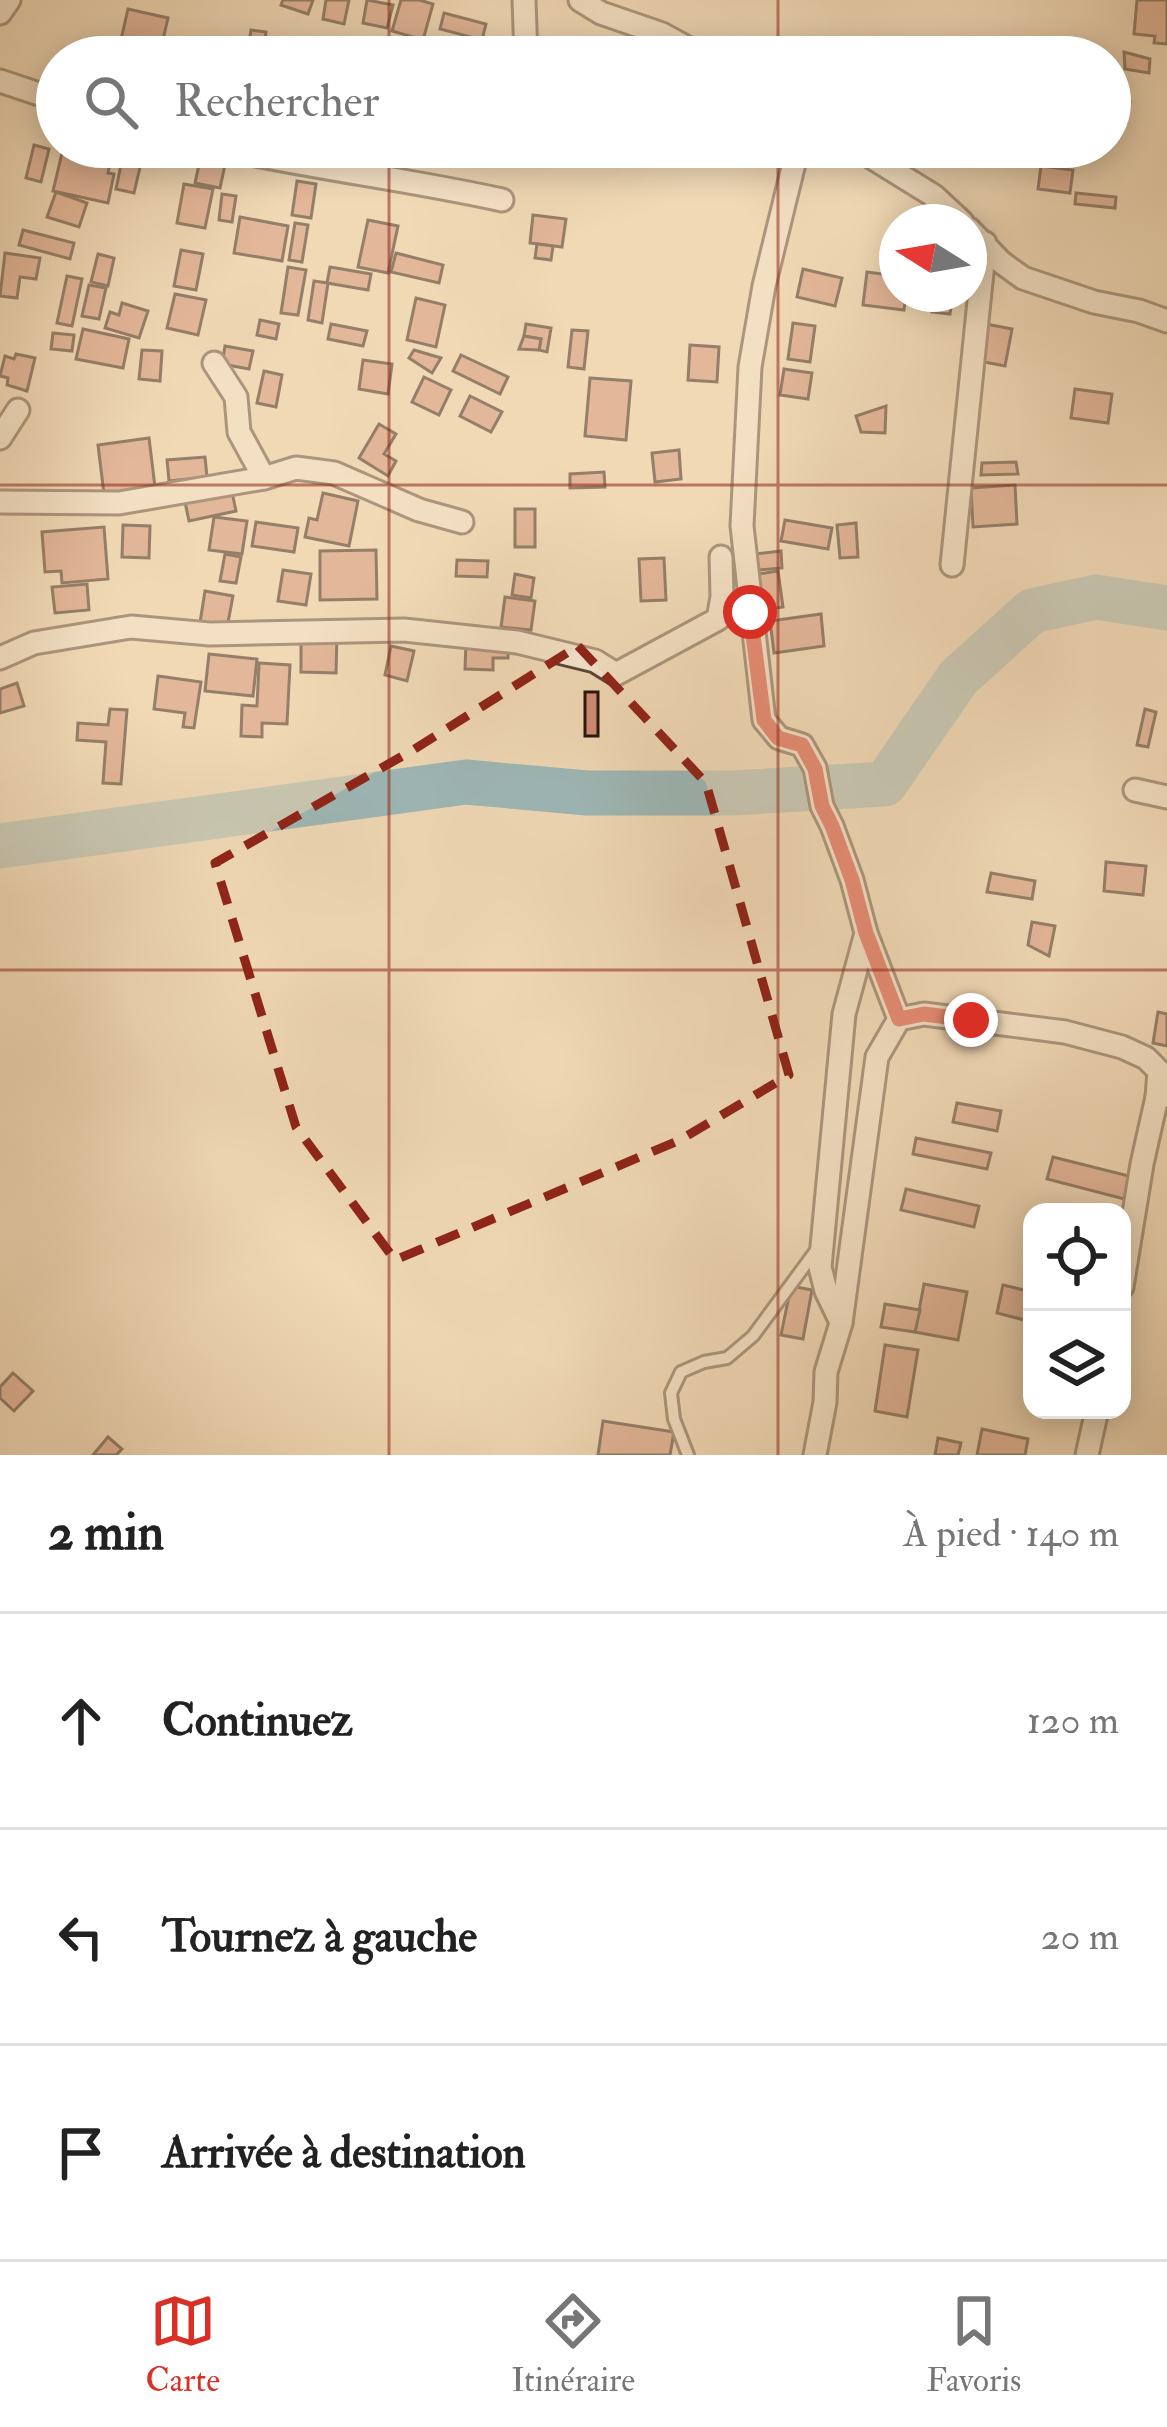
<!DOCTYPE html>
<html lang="fr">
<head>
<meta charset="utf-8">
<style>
  :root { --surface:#fff; --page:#f6f6f6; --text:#222; --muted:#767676; --line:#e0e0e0; --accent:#d93025 }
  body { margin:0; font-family:"IM FELL Double Pica",serif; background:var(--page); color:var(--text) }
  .controls { position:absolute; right:36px; bottom:36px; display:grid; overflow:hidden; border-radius:24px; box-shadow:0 6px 30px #0003 }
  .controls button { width:108px; height:108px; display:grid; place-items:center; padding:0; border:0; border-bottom:3px solid var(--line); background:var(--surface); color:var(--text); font:60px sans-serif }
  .compass { position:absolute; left:879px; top:204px; width:108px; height:108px; border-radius:50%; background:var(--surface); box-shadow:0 6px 30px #0003; rotate:281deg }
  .stop { position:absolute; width:36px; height:36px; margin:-27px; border:9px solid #d93025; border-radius:50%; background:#fff }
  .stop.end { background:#d93025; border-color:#fff; box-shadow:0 3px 12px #0008 }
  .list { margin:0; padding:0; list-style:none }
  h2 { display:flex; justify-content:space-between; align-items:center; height:156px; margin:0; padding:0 48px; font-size:51px }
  h2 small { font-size:39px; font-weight:400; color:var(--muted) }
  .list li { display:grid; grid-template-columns:78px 1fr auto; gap:36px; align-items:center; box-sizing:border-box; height:216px; padding:0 48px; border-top:3px solid var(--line) }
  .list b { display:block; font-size:45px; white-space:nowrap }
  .list em { font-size:39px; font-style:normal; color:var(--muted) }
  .icon { flex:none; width:66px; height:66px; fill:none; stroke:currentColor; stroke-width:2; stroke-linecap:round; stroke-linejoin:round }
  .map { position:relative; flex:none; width:1167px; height:1455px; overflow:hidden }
  .search { position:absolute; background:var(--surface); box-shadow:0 6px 30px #0003; left:36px; right:36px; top:36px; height:132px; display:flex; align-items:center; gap:30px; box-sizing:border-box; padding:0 42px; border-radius:66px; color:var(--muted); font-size:45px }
  .sheet { height:804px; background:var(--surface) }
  nav { display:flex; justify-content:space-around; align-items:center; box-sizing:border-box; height:168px; border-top:3px solid var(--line); background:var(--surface); font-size:33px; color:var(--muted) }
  nav a { display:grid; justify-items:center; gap:6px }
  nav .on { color:var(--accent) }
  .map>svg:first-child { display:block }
</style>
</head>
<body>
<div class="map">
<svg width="1167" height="1455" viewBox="0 0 1167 1455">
  <rect width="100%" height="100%" fill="#f1d9b6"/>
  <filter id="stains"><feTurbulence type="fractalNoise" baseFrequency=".00167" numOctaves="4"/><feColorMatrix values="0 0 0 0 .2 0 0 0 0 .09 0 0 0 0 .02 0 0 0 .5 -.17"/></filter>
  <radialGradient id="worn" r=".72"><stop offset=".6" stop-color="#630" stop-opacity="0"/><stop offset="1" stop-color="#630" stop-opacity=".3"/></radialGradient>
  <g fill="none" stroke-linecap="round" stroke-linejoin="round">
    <polyline stroke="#9eb8b7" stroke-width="45" points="0,846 466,782 587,793 734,793 885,784 958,678 1032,611 1096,597 1167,608"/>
  </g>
  <g fill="#d28e77" stroke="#26130b" stroke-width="3">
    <polygon points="283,0 313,0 308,14 281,5"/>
    <polygon points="326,0 349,0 344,24 323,19"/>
    <polygon points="367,0 393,5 387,28 363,23"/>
    <polygon points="401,0 419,0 433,4 423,40 392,31"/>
    <polygon points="1137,0 1167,0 1167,44 1154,43 1155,36 1134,34"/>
    <polygon points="128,9 168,18 159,57 117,57"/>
    <polygon points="444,13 486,24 482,40 440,29"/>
    <polygon points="251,30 266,32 262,57 247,57"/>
    <polygon points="1124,52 1150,59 1149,73 1125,69"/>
    <polygon points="1110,99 1130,102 1126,122 1117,121 1115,129 1110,129"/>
    <polygon points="34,145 49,149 41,182 26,178"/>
    <polygon points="133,147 144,150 134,193 116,189 123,155 130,157"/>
    <polygon points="63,149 111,159 108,173 114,174 108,203 53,191"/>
    <polygon points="200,160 225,165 220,188 195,183"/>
    <polygon points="1041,166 1073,170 1070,193 1038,189"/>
    <polygon points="297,181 316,184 311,218 292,215"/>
    <polygon points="184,184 213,189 205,228 177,223"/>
    <polygon points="56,192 87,203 79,227 47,217"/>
    <polygon points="1076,193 1116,197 1115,208 1075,204"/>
    <polygon points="222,194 236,196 232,222 219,220"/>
    <polygon points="533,215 566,219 562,247 530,243"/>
    <polygon points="240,217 288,226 282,261 234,253"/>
    <polygon points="368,220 398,226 388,273 358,267"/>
    <polygon points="295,223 308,225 302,262 289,260"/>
    <polygon points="23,230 74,243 70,259 19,245"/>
    <polygon points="537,244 553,246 551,260 535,258"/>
    <polygon points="181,250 203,254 196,290 174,286"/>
    <polygon points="5,253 40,258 36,279 20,277 17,298 0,296"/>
    <polygon points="396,253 443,265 439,283 391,272"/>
    <polygon points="98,254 114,258 108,286 91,282"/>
    <polygon points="288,267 306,270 298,315 281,313"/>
    <polygon points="330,267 371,274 368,290 327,283"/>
    <polygon points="803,269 842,278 835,306 797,297"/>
    <polygon points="867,272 897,276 897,294 906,294 904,310 863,305"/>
    <polygon points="67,276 82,279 72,326 57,323"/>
    <polygon points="314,281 328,283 322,323 308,320"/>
    <polygon points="89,285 106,288 99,319 82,316"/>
    <polygon points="175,294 206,300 198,335 167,328"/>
    <polygon points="935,294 953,294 950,314 932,312"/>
    <polygon points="416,298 445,305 436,347 407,340"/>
    <polygon points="122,303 148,311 139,338 105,328 110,312 119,315"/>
    <polygon points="260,320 279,324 276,339 257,335"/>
    <polygon points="793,323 815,326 810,362 788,359"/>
    <polygon points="981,323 1012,329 1005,366 974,360"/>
    <polygon points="331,324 367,331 363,346 328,339"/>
    <polygon points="526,324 551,328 547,352 539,350 541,339 524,336"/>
    <polygon points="83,329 129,339 123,368 76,359"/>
    <polygon points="572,330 588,331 584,369 568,367"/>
    <polygon points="53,333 74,335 72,351 51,349"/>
    <polygon points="524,336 541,339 539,350 519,349"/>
    <polygon points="690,345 719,347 717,382 688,380"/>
    <polygon points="225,346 253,351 249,369 222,364"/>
    <polygon points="142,350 162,351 160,381 139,379"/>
    <polygon points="414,350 441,358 432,373 409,358"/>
    <polygon points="16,354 35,358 27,391 7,385 8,378 0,376 5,356 14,359"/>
    <polygon points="461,355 508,377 500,394 453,371"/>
    <polygon points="363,360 392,364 388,394 359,389"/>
    <polygon points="784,369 812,373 808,399 780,395"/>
    <polygon points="264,371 282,375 276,407 257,403"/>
    <polygon points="424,377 451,390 439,415 412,402"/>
    <polygon points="590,378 631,381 626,440 585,436"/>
    <polygon points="1075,389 1112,394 1108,423 1071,418"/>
    <polygon points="470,396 502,412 491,432 460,416"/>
    <polygon points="886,406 885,433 861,432 856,416"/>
    <polygon points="379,424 396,434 384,454 396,461 388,476 359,458"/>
    <polygon points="149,438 155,487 104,494 98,445"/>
    <polygon points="679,450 681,479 655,482 652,453"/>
    <polygon points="205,457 207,477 169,481 167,460"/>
    <polygon points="1016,462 1018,474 981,475 982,463"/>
    <polygon points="604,472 605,487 570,488 570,474"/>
    <polygon points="1015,485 1017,524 973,527 971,488"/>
    <polygon points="232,492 236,511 189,521 185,502"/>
    <polygon points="323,493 358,501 349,546 305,537 309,518 317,520"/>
    <rect x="515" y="509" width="20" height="38"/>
    <polygon points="214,517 247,521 242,554 209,550"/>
    <polygon points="785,520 832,528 828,549 781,541"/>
    <polygon points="256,522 298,528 294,552 252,546"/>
    <polygon points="856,523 858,557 840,558 837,525"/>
    <polygon points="123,525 150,526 149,558 122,557"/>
    <polygon points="104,527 108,579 62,583 61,571 45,572 42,532"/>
    <polygon points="376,550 377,599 320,600 320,551"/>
    <polygon points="781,551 782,568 747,571 746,555"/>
    <polygon points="225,554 241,557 236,583 220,581"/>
    <polygon points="664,558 666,600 641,601 639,559"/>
    <polygon points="457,560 488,561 487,577 456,576"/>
    <polygon points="283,570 311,574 306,605 278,601"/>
    <polygon points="778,571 783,607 763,610 758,574"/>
    <polygon points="515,574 534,578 531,598 512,595"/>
    <polygon points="87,584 89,610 55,613 52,587"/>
    <polygon points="205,591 233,596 226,633 199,629"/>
    <polygon points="505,597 535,601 531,630 501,627"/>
    <polygon points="821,614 824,646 774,653 770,621"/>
    <polygon points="301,634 337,634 336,673 301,672"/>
    <polygon points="466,642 508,642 508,658 493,658 493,670 465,669"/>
    <polygon points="391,646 414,651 407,681 385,675"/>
    <polygon points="209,654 257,659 253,696 205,691"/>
    <polygon points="259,663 290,665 287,724 262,723 262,737 241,736 242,705 257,706"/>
    <polygon points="158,676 201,682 194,728 183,727 185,713 154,709"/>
    <polygon points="17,683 24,706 0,713 0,689"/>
    <rect x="585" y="692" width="13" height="44"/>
    <polygon points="110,709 127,710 121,784 103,783 106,742 77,740 78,723 108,725"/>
    <polygon points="1145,709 1156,712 1148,747 1137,745"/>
    <polygon points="1106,862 1146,866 1143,895 1104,891"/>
    <polygon points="991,873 1035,881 1032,899 987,892"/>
    <polygon points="1032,922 1055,926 1049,956 1028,945"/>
    <polygon points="1158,1012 1167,1014 1167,1046 1153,1043"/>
    <polygon points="957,1103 1001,1111 997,1131 953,1122"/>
    <polygon points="916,1138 991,1153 987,1169 913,1154"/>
    <polygon points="1053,1157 1133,1177 1128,1200 1047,1179"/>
    <polygon points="906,1189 979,1206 974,1227 901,1210"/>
    <polygon points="924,1284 967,1292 958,1340 915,1332"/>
    <polygon points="1003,1285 1032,1292 1032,1322 997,1313"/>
    <polygon points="791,1286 812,1290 803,1339 781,1335"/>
    <polygon points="885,1304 920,1310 915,1332 881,1327"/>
    <polygon points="885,1345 918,1350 907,1417 875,1411"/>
    <polygon points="13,1373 33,1391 14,1411 0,1398 0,1387"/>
    <polygon points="603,1421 674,1432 670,1455 598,1455"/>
    <polygon points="982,1429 1028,1439 1025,1455 977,1455"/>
    <polygon points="108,1437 122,1449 116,1455 93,1455"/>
    <polygon points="938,1438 961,1443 958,1455 935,1455"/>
  </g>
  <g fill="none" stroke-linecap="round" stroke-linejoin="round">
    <defs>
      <polyline id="service" points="688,1455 674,1419 671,1393 681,1372 704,1362 727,1358 753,1336 817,1249"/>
      <g id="minor">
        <polyline points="524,0 526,57"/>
        <polyline points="580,0 601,13 662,34 704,57"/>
        <polyline points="0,13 9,0"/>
        <polyline points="0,81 57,100"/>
        <path d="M217,147C311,168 407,179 502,200"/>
        <polyline points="798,147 764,286 750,367 742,526 764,720 779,738 802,745 815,768 822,806 832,826 852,880 866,933 899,1019"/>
        <polyline points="855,147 934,196 962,222"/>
        <polyline points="969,229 1001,262 1023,278 1094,302 1139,311 1167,321"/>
        <polyline points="214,363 236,397 239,432 264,478"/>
        <polyline points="0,438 18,410"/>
        <polyline points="0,502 119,503 264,478 296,468 334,473 419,510 462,522"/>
        <polyline points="952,565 985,243"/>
        <polyline points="0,658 34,643 131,627 210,634 404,630 517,642 595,661 616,674 718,619 722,597 721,557"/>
        <polyline points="1135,790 1167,797"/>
        <polyline points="1122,1287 1142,1164 1157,1097 1167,1096"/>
        <polyline points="841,1322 826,1291 820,1267 844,1014 866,933"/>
        <polyline points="815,1455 825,1402 826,1372 841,1323 877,1057 899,1019 924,1014 1065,1032 1122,1047 1146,1058 1159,1071 1157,1097"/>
        <polyline points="1087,1455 1097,1410"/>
      </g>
    </defs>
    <use href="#service" stroke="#594436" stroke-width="16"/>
    <use href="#minor" stroke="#594436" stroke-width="27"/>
    <use href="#service" stroke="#f6e6d0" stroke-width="10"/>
    <use href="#minor" stroke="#f6e6d0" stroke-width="21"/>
  </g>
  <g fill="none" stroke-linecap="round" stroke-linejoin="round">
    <polyline stroke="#d93025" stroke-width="15" points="750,612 764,720 778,738 802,745 815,769 822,806 832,826 852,880 866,933 899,1019 924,1014 971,1020"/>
  </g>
  <path d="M0 0H1167V1455H0ZM578,646L706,783L789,1075L680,1140L395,1260L296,1127L215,863L413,750Z" fill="#f1d9b6" fill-opacity=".55" fill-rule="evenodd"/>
  <path fill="none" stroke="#8f2418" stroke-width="9" stroke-dasharray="24 15" stroke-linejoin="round" d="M578,646L706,783L789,1075L680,1140L395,1260L296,1127L215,863L413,750Z"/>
  <path fill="none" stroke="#8f2418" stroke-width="3" stroke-opacity="0.55" d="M389,0V57M778,0V57M389,147V1455M778,147V1455M0,485H1167M0,970H1167"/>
  <rect width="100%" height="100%" filter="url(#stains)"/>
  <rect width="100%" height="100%" fill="url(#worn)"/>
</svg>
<div class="controls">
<button><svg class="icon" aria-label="locate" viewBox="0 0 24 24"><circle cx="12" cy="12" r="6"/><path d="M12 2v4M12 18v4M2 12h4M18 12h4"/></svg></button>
<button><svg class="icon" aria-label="layers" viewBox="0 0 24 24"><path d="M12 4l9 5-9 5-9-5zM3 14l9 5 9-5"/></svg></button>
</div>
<svg class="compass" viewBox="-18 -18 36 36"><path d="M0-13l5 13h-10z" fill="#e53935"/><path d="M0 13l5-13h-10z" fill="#767676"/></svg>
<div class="stop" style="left:750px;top:612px"></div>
<div class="stop end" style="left:971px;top:1020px"></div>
<div class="search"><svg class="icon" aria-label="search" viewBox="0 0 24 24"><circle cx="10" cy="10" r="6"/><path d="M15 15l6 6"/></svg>Rechercher</div>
</div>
<section class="sheet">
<h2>2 min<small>À pied · 140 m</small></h2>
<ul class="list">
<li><svg class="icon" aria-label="ahead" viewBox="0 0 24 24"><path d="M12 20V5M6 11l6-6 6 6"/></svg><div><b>Continuez</b></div><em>120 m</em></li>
<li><svg class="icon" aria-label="left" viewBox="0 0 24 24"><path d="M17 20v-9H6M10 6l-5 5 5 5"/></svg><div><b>Tournez à gauche</b></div><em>20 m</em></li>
<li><svg class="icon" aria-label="arrive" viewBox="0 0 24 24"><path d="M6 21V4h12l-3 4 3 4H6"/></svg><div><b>Arrivée à destination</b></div></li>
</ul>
</section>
<nav>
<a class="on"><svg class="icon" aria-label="map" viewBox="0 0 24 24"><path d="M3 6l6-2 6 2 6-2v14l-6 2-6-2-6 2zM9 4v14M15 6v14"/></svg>Carte</a>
<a><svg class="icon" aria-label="directions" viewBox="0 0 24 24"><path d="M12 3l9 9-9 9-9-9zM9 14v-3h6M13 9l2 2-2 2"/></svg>Itinéraire</a>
<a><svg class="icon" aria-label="saved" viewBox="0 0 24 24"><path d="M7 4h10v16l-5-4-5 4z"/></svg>Favoris</a>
</nav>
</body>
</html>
